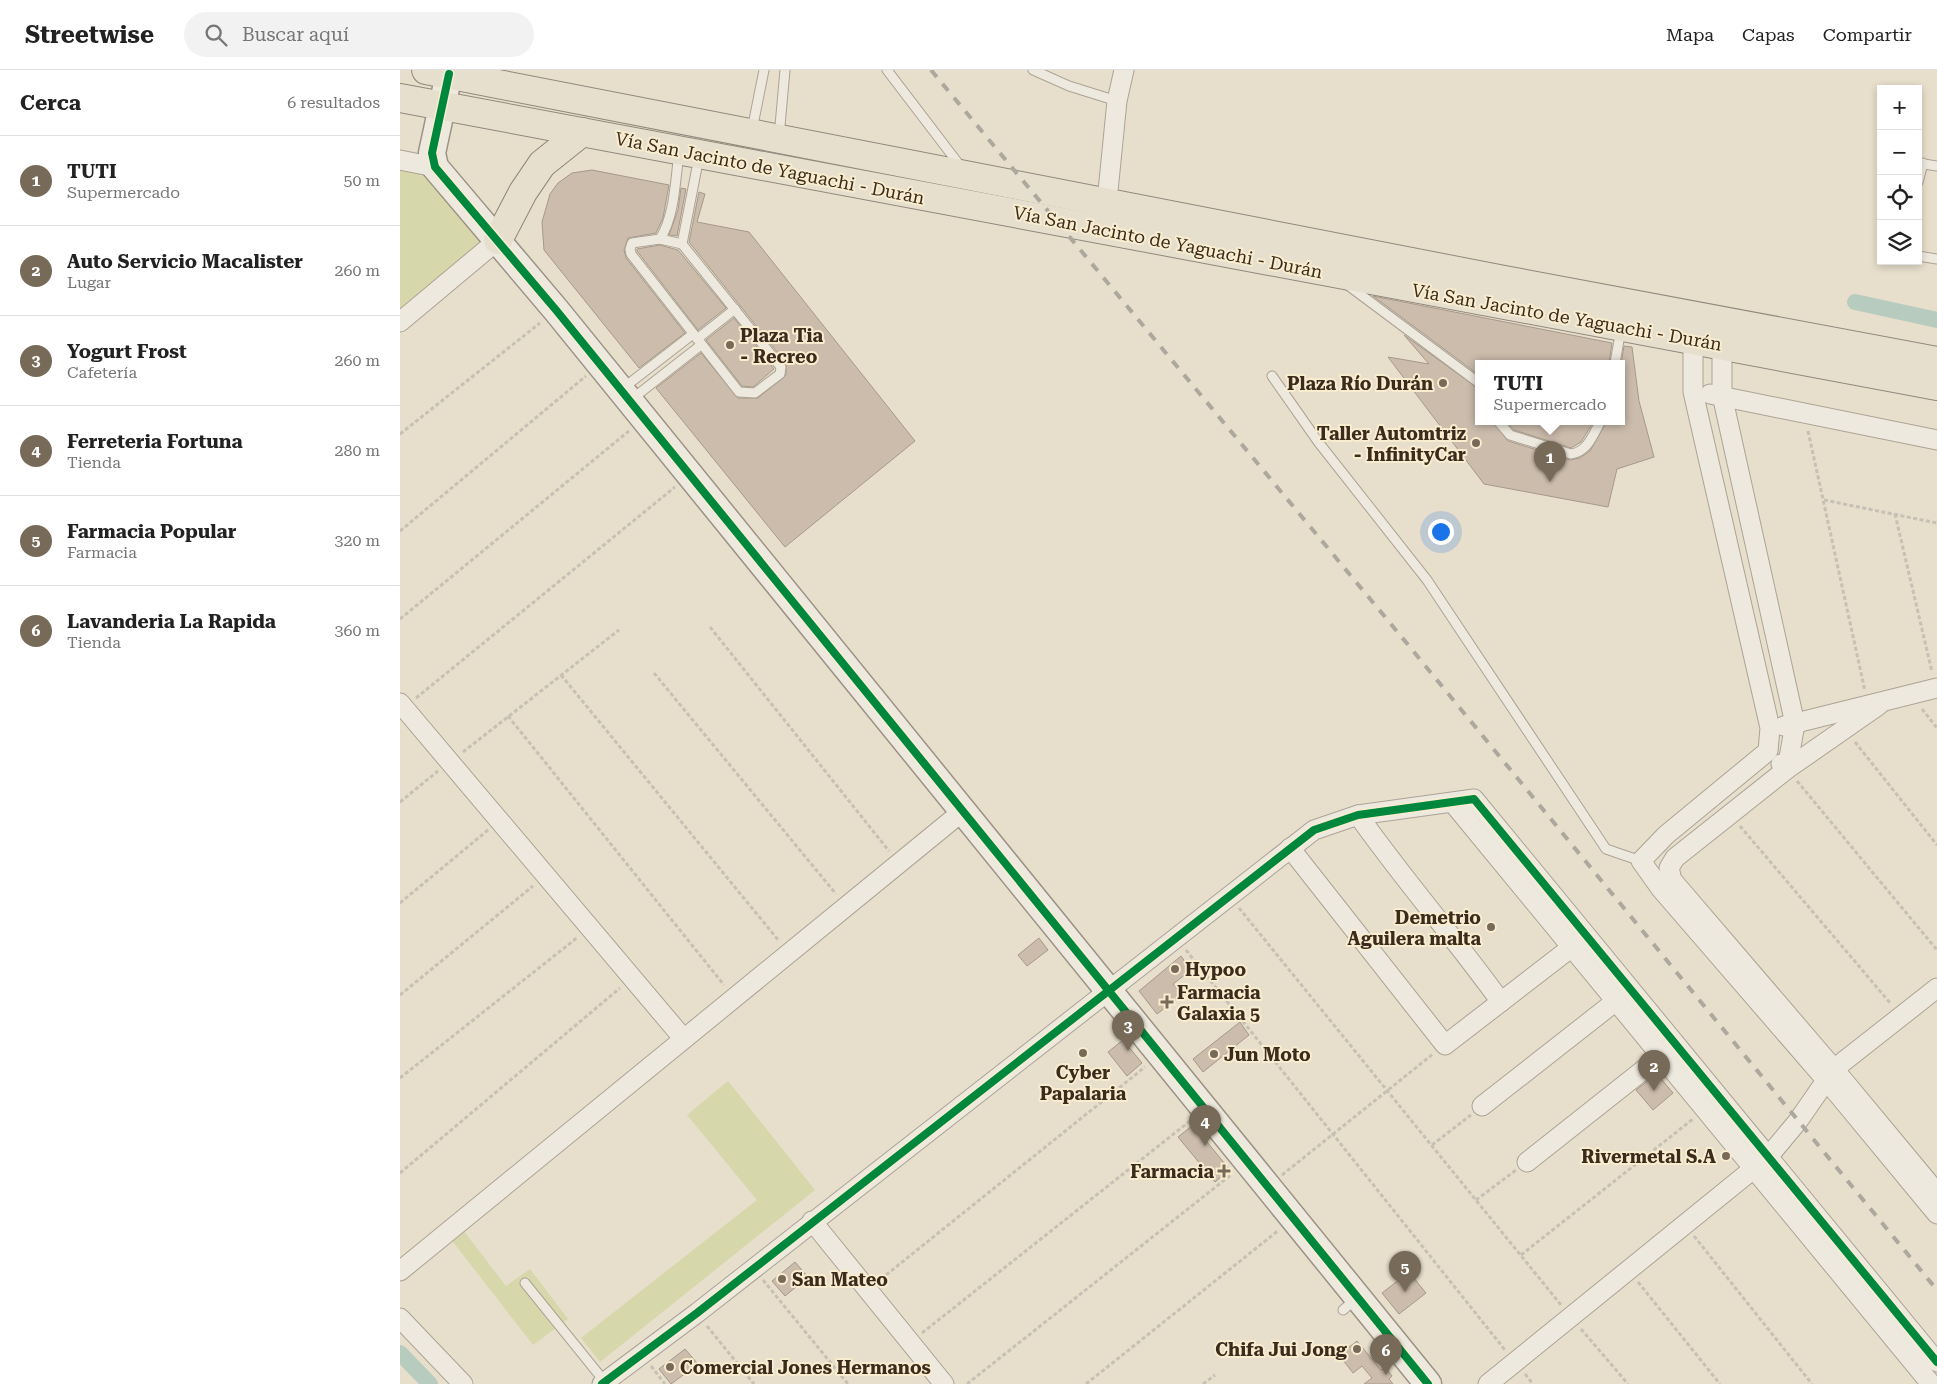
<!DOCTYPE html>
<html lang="es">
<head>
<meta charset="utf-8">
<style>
  :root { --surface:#fff; --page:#f2f2f2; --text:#222; --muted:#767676; --line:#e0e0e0; --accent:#776a59 }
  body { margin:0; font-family:"Roboto Serif",serif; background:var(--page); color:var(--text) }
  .controls { position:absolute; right:15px; top:15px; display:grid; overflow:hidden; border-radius:0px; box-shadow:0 2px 8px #0003 }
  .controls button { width:45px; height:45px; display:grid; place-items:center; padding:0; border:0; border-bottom:1px solid var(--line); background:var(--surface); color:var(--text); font:25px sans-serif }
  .you { position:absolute; left:1040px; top:461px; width:18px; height:18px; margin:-12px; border:4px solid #fff; border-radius:50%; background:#1a73e8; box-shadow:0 0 0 8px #1a73e833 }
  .badge { display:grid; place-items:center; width:32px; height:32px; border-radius:50%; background:var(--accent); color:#fff; font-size:16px; font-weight:700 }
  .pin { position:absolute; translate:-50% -41px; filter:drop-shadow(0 1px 2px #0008) }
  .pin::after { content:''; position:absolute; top:26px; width:18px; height:15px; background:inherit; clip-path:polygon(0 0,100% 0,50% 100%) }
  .popup { position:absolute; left:1075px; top:290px; width:150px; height:65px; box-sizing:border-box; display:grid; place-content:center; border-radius:0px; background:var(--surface); filter:drop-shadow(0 1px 4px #0005); font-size:16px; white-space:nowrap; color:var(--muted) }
  .popup b { font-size:19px; color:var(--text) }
  .popup::after { content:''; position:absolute; left:50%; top:100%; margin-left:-10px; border:10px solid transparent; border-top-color:var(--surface) }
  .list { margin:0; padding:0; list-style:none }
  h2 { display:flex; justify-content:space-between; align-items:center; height:65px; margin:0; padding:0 20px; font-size:21px }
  h2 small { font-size:16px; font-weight:400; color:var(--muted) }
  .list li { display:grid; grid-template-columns:32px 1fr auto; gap:15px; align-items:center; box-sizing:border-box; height:90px; padding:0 20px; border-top:1px solid var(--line) }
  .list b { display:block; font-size:19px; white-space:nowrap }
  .list p { margin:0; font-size:16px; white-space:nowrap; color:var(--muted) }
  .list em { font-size:16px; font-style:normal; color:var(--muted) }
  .icon { flex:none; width:28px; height:28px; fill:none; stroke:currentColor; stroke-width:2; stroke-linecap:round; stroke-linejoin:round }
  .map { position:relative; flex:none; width:1537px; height:1314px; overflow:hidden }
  header { display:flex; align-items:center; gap:30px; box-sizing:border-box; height:70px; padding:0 25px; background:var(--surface); border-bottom:1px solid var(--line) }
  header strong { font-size:24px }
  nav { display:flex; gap:28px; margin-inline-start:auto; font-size:18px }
  .search { width:350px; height:45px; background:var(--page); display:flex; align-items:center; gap:12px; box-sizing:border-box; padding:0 18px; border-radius:28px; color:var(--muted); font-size:19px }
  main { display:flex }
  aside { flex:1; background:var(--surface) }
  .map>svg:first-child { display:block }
</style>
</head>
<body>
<header>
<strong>Streetwise</strong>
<div class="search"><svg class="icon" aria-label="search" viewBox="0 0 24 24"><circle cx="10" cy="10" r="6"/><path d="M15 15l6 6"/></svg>Buscar aquí</div>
<nav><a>Mapa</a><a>Capas</a><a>Compartir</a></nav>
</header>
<main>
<aside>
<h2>Cerca<small>6 resultados</small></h2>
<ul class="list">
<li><span class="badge">1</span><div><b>TUTI</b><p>Supermercado</p></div><em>50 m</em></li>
<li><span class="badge">2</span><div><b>Auto Servicio Macalister</b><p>Lugar</p></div><em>260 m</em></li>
<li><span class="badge">3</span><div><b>Yogurt Frost</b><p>Cafetería</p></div><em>260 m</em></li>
<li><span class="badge">4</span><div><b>Ferreteria Fortuna</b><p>Tienda</p></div><em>280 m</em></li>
<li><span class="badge">5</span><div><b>Farmacia Popular</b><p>Farmacia</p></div><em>320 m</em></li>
<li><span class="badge">6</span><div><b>Lavanderia La Rapida</b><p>Tienda</p></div><em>360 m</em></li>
</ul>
</aside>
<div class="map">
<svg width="1537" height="1314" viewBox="0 0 1537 1314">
  <rect width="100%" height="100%" fill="#e7decb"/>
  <g fill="#d7d7ac">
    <polygon points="0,92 34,98 97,171 0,251"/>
    <polygon points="328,1011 415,1120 200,1292 181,1268 357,1130 287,1045"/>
    <polygon points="63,1160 106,1216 130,1199 168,1249 133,1275 50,1168"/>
  </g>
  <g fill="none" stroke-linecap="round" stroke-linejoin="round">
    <g stroke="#b7ccbf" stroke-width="16">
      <polyline points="1455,232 1537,250"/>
      <polyline points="0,1283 30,1314"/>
    </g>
  </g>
  <g fill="#cbbcac" stroke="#a7998a">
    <polygon points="192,100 269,115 263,148 256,163 228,168 224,180 226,188 285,263 239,298 144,180 142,152 150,124 158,113 172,103"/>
    <polygon points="281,118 286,119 277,166 269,165 278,140"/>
    <polygon points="299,122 305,124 297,152 349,162 515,371 385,477 256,318 301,283 338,328 358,328 386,305 386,293 289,172"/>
    <polygon points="260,175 278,180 326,238 298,260 237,181 237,179"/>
    <polygon points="973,226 1212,273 1209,293 1079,293 1079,305"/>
    <polygon points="334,248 374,299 353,317 342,316 306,270"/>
    <polygon points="1004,265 1079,319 1079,351 1092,351 1108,371 1170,390 1180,388 1190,381 1207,351 1221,351 1221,294 1224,276 1232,277 1239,331 1254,387 1217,399 1208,437 1084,414 988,287 1029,294"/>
    <polygon points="1106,351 1194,351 1181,372 1171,378 1114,360"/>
    <polygon points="639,868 648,880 627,896 618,885"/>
    <polygon points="781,886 791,900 773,914 782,925 757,944 739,921"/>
    <polygon points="840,952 849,965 803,1002 793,989"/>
    <polygon points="723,970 742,993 727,1006 708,982"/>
    <polygon points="1257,1004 1273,1023 1253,1040 1236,1020"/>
    <polygon points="793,1055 830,1100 815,1112 778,1067"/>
    <polygon points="395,1192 408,1207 385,1226 372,1211"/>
    <polygon points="1009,1202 1026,1223 999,1244 982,1223"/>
    <polygon points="957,1271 981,1300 985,1297 992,1306 989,1309 993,1314 964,1314 972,1308 962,1296 953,1303 939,1285"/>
    <polygon points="285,1279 298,1294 271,1314 259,1299"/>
  </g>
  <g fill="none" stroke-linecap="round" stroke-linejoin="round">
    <defs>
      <g id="lane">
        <polyline points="487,0 561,97"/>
        <polyline points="633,0 669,16 717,31"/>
        <polyline points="352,60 364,0"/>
        <polyline points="379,67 385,0"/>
        <path d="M279,84C275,111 275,145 260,169L232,173L230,179L231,184L339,322L355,323L380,304L381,297L282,174L299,87"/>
        <polyline points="1518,93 1537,96"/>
        <polyline points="1518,112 1523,93"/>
        <polyline points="260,169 282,174"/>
        <polyline points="1518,186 1537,189"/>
        <polyline points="945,213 1079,313"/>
        <polyline points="297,269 335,239"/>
        <polyline points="1215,293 1221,259"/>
        <polyline points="872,306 919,373 1027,510 1206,779 1241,791"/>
        <polyline points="222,319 293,264"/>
        <polyline points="232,329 301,275"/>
        <path d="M1098,351L1110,365L1171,384C1188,382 1193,364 1201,351"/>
        <polyline points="125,1213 205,1312"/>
        <polyline points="943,1240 956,1229"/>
      </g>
      <g id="street">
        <polyline points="0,90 35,97"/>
        <polyline points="707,131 717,31 724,0"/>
        <polyline points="0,252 98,170"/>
        <polyline points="1293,260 1293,322 1370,658 1368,681 1266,765 1241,791 1261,819 1427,1011 1537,1144"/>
        <polyline points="1322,264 1322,325 1395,654 1387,699 1275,788 1269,798 1272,810 1434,999 1537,1123"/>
        <polyline points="1310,324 1537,370"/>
        <polyline points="0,633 283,968"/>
        <polyline points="1384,656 1537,618"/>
        <polyline points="1381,694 1387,699 1479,635"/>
        <polyline points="1053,733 1531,1314"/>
        <path d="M958,745C1003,809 1055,868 1101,932"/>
        <polyline points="890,778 1045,975 1172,877"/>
        <polyline points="1082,1036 1216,931"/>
        <polyline points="1127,1092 1261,986"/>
        <polyline points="412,1151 544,1314"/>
        <polyline points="0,1201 563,741"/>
        <polyline points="0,1248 63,1314"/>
        <polyline points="202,1314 297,1243 914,760 958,745 1074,729 1537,1292"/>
        <polyline points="1088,1314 1368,1087 1398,1051 1434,999 1537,918"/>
      </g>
      <polyline id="secondary" points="49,4 32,83 35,97 156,240 1028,1314"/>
      <g id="primary">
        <polyline points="26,0 1104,210 1537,291"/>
        <polyline points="0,28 1537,316"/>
        <polyline points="98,170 123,122 142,94 182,62"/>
      </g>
    </defs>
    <use href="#lane" stroke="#aca395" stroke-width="11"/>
    <use href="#street" stroke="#aca395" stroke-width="21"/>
    <use href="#secondary" stroke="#9b9285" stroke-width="29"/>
    <use href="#primary" stroke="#91887c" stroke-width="30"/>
    <g stroke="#c7c0b5" stroke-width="3" stroke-dasharray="4 2.5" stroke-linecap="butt">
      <polyline points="1408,361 1465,621"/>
      <polyline points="0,364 140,253"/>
      <polyline points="1424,430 1537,453"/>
      <polyline points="1495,444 1532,602"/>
      <polyline points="0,461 186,306"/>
      <polyline points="0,549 229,361"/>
      <polyline points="310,557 489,781"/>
      <polyline points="254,603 436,824"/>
      <polyline points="161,605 379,871"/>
      <polyline points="16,628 275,417"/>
      <polyline points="1522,639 1537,658"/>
      <polyline points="108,646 324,915"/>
      <polyline points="1455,672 1537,775"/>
      <polyline points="63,682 219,560"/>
      <polyline points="1397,711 1537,880"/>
      <polyline points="0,732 38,701"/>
      <polyline points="1340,756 1491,934"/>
      <polyline points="0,833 88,760"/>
      <polyline points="839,838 1161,1235"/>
      <polyline points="786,880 1105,1280"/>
      <polyline points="0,925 133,816"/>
      <polyline points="0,1008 178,867"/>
      <polyline points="1032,1075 1071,1045"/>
      <polyline points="0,1103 220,918"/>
      <polyline points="882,1105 1033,984"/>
      <polyline points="1076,1130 1116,1100"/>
      <polyline points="1294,1166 1412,1314"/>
      <polyline points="1121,1185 1293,1049"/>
      <polyline points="481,1209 745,997"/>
      <polyline points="363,1210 448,1314"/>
      <polyline points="1238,1212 1320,1314"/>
      <polyline points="307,1256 354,1314"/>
      <polyline points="1181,1259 1228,1314"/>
      <polyline points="522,1263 790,1051"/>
      <polyline points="251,1296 265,1314"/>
      <polyline points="1125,1304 1133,1314"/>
      <polyline points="567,1314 832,1104"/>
      <polyline points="686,1314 879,1160"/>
      <polyline points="803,1314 815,1305"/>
    </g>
    <use href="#lane" stroke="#eee9de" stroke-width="9"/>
    <use href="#street" stroke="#eee9de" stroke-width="19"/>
    <use href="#secondary" stroke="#eee9de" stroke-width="26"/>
    <use href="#primary" stroke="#e6dfce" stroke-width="28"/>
    <polyline stroke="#ada89e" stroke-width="4" stroke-dasharray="9 9" stroke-linecap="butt" points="531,0 1000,565 1537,1220"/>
    <defs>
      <g id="cycleway">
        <polyline points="49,4 32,83 35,97 156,240 1028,1314"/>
        <polyline points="202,1314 297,1243 914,760 958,745 1074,729 1537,1292"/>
      </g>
    </defs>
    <use href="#cycleway" stroke="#f9edd0" stroke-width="11"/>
    <use href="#cycleway" stroke="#00873e" stroke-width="8"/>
  </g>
  <g fill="#776a59" stroke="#f9edd0" stroke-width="2">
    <circle cx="330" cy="275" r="5"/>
    <circle cx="1043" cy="313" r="5"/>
    <circle cx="1076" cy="373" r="5"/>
    <circle cx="1091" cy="857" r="5"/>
    <circle cx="775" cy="899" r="5"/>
    <path d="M764.5 924.5h5v5h5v5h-5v5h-5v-5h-5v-5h5z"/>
    <circle cx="683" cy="983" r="5"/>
    <circle cx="814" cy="984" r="5"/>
    <circle cx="1326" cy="1086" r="5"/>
    <path d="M821.5 1093.5h5v5h5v5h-5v5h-5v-5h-5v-5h5z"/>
    <circle cx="382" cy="1209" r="5"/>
    <circle cx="957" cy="1279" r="5"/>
    <circle cx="270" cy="1297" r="5"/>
  </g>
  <g text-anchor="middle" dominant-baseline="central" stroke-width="4" stroke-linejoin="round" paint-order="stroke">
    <g font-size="18" fill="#3b2b1c" stroke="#f9edd0">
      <text transform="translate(370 98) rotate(11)">Vía San Jacinto de Yaguachi - Durán</text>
      <text transform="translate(768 172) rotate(11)">Vía San Jacinto de Yaguachi - Durán</text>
      <text transform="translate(1167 247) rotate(10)">Vía San Jacinto de Yaguachi - Durán</text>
    </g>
    <g font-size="18" font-weight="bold" fill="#3b2b1c" stroke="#f9edd0" text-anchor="start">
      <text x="340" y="265">Plaza Tia<tspan x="340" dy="21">- Recreo</tspan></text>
      <text x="1033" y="313" text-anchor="end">Plaza Río Durán</text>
      <text x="1066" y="363" text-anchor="end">Taller Automtriz<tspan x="1066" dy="21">- InfinityCar</tspan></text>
      <text x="1081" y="847" text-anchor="end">Demetrio<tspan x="1081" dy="21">Aguilera malta</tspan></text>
      <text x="785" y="899">Hypoo</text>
      <text x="777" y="922">Farmacia<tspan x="777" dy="21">Galaxia 5</tspan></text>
      <text x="824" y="984">Jun Moto</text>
      <text x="683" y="1002" text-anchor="middle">Cyber<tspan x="683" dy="21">Papalaria</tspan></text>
      <text x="1316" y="1086" text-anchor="end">Rivermetal S.A</text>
      <text x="814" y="1101" text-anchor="end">Farmacia</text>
      <text x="392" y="1209">San Mateo</text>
      <text x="947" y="1279" text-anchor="end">Chifa Jui Jong</text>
      <text x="280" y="1297">Comercial Jones Hermanos</text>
    </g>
  </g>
</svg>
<div class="controls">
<button>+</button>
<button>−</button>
<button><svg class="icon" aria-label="locate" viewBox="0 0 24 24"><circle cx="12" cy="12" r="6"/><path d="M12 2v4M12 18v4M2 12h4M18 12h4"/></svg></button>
<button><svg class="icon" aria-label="layers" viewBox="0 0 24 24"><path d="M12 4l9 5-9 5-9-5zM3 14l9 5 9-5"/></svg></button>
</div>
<div class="you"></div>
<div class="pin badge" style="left:1150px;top:412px">1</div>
<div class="popup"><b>TUTI</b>Supermercado</div>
<div class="pin badge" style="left:1254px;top:1021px">2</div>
<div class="pin badge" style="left:728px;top:981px">3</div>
<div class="pin badge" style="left:805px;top:1076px">4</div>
<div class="pin badge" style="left:1005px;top:1222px">5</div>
<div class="pin badge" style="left:986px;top:1305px">6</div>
</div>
</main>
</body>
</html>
